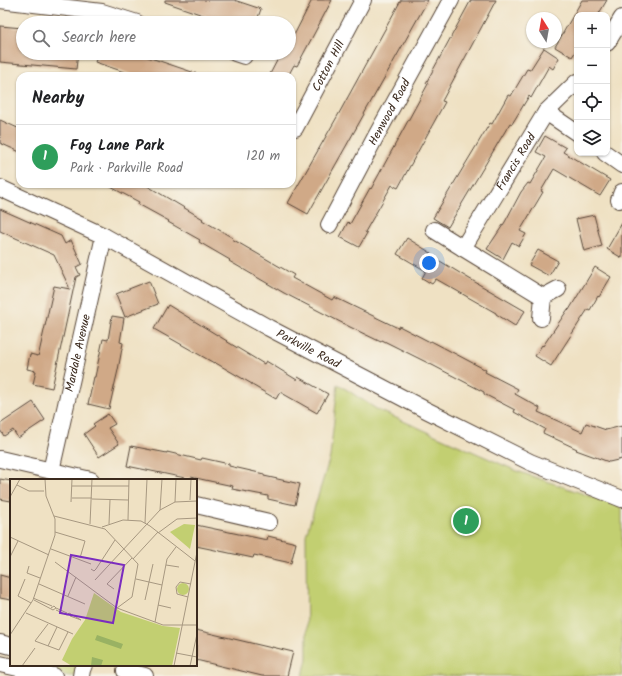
<!DOCTYPE html>
<html lang="en">
<head>
<meta charset="utf-8">
<style>
  :root { --surface:#fff; --page:#f6f6f6; --text:#202124; --muted:#757577; --line:#e0e0e0; --accent:#0f766e }
  body { margin:0; font-family:Kalam,sans-serif; background:var(--page); color:var(--text) }
  .controls { position:absolute; right:12px; top:12px; display:grid; overflow:hidden; border-radius:8px; box-shadow:0 1px 3px #0004 }
  .controls button { width:36px; height:36px; display:grid; place-items:center; padding:0; border:0; border-bottom:1px solid var(--line); background:var(--surface); color:var(--text); font:20px sans-serif }
  .compass { position:absolute; left:526px; top:12px; width:36px; height:36px; border-radius:50%; background:var(--surface); box-shadow:0 1px 3px #0004; rotate:349deg }
  .you { position:absolute; left:429px; top:263px; width:14px; height:14px; margin:-10px; border:3px solid #fff; border-radius:50%; background:#1a73e8; box-shadow:0 0 0 6px #1a73e833 }
  .badge { display:grid; place-items:center; width:26px; height:26px; border-radius:50%; background:var(--accent); color:#fff; font-size:13px; font-weight:700 }
  .pin { position:absolute; translate:-50% -50%; border:2px solid #fff; box-shadow:0 1px 4px #0006 }
  .list { margin:0; padding:0; list-style:none }
  h2 { display:flex; justify-content:space-between; align-items:center; height:52px; margin:0; padding:0 16px; font-size:17px }
  h2 small { font-size:13px; font-weight:400; color:var(--muted) }
  .list li { display:grid; grid-template-columns:26px 1fr auto; gap:12px; align-items:center; box-sizing:border-box; height:64px; padding:0 16px; border-top:1px solid var(--line) }
  .list b { display:block; font-size:15px; white-space:nowrap }
  .list p { margin:0; font-size:13px; white-space:nowrap; color:var(--muted) }
  .list em { font-size:13px; font-style:normal; color:var(--muted) }
  .icon { flex:none; width:22px; height:22px; fill:none; stroke:currentColor; stroke-width:2; stroke-linecap:round; stroke-linejoin:round }
  .map { position:relative; flex:none; width:622px; height:676px; overflow:hidden }
  .search { position:absolute; background:var(--surface); box-shadow:0 1px 3px #0004; left:16px; top:16px; width:280px; height:44px; display:flex; align-items:center; gap:10px; box-sizing:border-box; padding:0 14px; border-radius:22px; color:var(--muted); font-size:15px }
  .panel { position:absolute; background:var(--surface); box-shadow:0 1px 3px #0004; left:16px; top:72px; width:280px; height:116px; border-radius:12px }
  .map>svg:first-child { display:block }
</style>
</head>
<body>
<div class="map">
<svg width="622" height="676" viewBox="0 0 622 676">
  <rect width="100%" height="100%" fill="#f7f3e8"/>
  <filter id="ink" filterUnits="userSpaceOnUse"><feTurbulence type="fractalNoise" baseFrequency=".025" numOctaves="2"/><feDisplacementMap in="SourceGraphic" scale="8" xChannelSelector="R" yChannelSelector="G"/><feConvolveMatrix kernelMatrix="1 2 1 2 8 2 1 2 1" color-interpolation-filters="sRGB"/></filter>
  <filter id="wash" filterUnits="userSpaceOnUse"><feTurbulence type="fractalNoise" baseFrequency=".012" numOctaves="4" result="noise"/><feDisplacementMap in="SourceGraphic" scale="16" xChannelSelector="R" yChannelSelector="G"/><feGaussianBlur stdDeviation="0.9" result="paint"/><feColorMatrix in="noise" values="0 0 0 0 0 0 0 0 0 0 0 0 0 0 0 0 0 1.4 0 .05"/><feComposite in="paint" operator="in"/></filter>
  <g filter="url(#wash)">
    <rect width="100%" height="100%" fill="#efe1c3"/>
    <g fill="#c2cf71" stroke="#7e7c48">
      <polygon points="338,384 378,410 517,471 622,507 622,676 303,676 307,659 306,535 330,457"/>
      <polygon points="21,665 69,665 77,667 75,676 69,676"/>
    </g>
    <g id="blocks">
      <g fill="#d0a987">
        <polygon points="165,0 234,0 261,9 256,23 226,23 165,2"/>
        <polygon points="312,0 332,0 297,66 294,65 288,76 269,76 280,55 283,56 285,53 289,53 289,45"/>
        <polygon points="401,0 428,0 308,214 288,203 337,117"/>
        <polygon points="471,0 496,0 442,101 445,102 398,188 392,185 365,232 367,233 359,247 340,237 348,222 350,224 370,188 371,189 428,84 426,83"/>
        <polygon points="582,0 607,0 598,15 577,15 577,49 572,57 555,47"/>
        <polygon points="0,26 23,28 23,53 78,53 76,69 0,62"/>
        <polygon points="544,48 559,58 553,69 549,66 531,98 529,96 512,124 510,123 448,227 433,218 490,123 492,124 508,95 511,96 527,69 530,70"/>
        <polygon points="99,53 136,53 198,74 198,76 136,76 95,62"/>
        <polygon points="0,120 20,129 20,152 0,143"/>
        <polygon points="545,136 566,148 563,152 610,180 600,196 554,169 541,191 543,192 520,231 526,234 519,246 512,242 503,259 487,249 505,222 521,192 528,183 530,184 546,157 536,152"/>
        <polygon points="105,184 144,184 203,219 202,220 233,238 232,239 294,275 292,278 332,300 334,297 398,328 399,326 430,342 431,341 486,370 485,372 518,389 515,394 540,408 538,412 582,432 586,423 606,430 622,426 622,459 609,462 576,450 577,449 543,433 545,429 514,412 515,410 484,394 484,392 434,366 382,340 381,342 350,327 284,293 229,261 230,260 199,242 200,240 168,222 169,221 138,204 139,202"/>
        <polygon points="0,209 61,236 65,244 71,240 82,264 76,267 80,275 76,277 52,388 33,384 36,371 27,369 30,354 38,356 39,353 54,286 70,289 54,255 0,231"/>
        <polygon points="594,215 602,246 584,251 576,219"/>
        <polygon points="622,223 622,258 607,249"/>
        <polygon points="407,238 431,253 430,255 468,278 525,311 515,326 496,314 496,313 436,279 432,284 422,278 426,271 397,254"/>
        <polygon points="538,250 558,261 549,276 529,265"/>
        <polygon points="595,267 611,277 599,297 598,296 590,310 588,309 551,366 535,356 542,345 543,346 568,309 569,310"/>
        <polygon points="149,281 158,304 125,317 116,294"/>
        <polygon points="168,305 227,341 226,341 264,364 266,361 297,380 298,377 328,394 317,413 280,392 276,399 252,385 252,384 214,362 214,363 154,329"/>
        <polygon points="112,316 124,318 120,342 123,343 118,370 109,409 88,404 94,377 95,377 103,339 108,340"/>
        <polygon points="33,402 45,420 18,438 13,430 4,436 0,430 0,424"/>
        <polygon points="108,414 115,424 108,428 119,444 99,457 84,434 95,426 93,424"/>
        <polygon points="131,446 167,453 167,452 201,460 202,458 229,464 229,466 264,474 264,476 300,484 295,505 268,499 268,496 232,489 233,486 191,477 190,479 127,466"/>
        <polygon points="0,479 11,481 11,501 0,499"/>
        <polygon points="196,525 267,540 268,536 296,543 291,563 254,555 253,558 196,546"/>
        <polygon points="0,575 11,578 11,600 0,598"/>
        <polygon points="196,630 272,648 272,647 293,652 287,676 262,676 196,660"/>
      </g>
    </g>
  </g>
  <g filter="url(#ink)">
    <use href="#blocks" fill-opacity="0" stroke="#564537" stroke-width="1"/>
    <g fill="none" stroke-linecap="round" stroke-linejoin="round">
      <defs>
        <g id="minor">
          <polyline points="0,0 102,12 137,23"/>
          <polyline points="607,43 622,18"/>
          <polyline points="235,53 244,56"/>
          <polyline points="546,112 577,133"/>
          <path id="s1" d="M292,126L295,128L363,0"/>
          <polyline points="605,153 622,165"/>
          <path id="s2" d="M0,188L104,236L269,328L422,408L530,462L622,499"/>
          <polyline points="619,200 622,192"/>
          <path id="s3" d="M329,225L376,136L451,0"/>
          <polyline points="434,230 463,248"/>
          <path id="s4" d="M558,289L543,297L463,248L546,112L577,82"/>
          <polyline points="541,318 543,297"/>
          <polyline points="0,459 91,480"/>
          <path id="s5" d="M51,471L104,236"/>
          <polyline points="196,505 269,522"/>
          <polyline points="0,643 11,646"/>
          <polyline points="0,664 54,676"/>
          <polyline points="125,671 145,676"/>
          <polyline points="81,676 82,670 84,665"/>
        </g>
      </defs>
      <use href="#minor" stroke="#564537" stroke-width="18"/>
      <use href="#minor" stroke="#fff" stroke-width="16"/>
    </g>
  </g>
  <g text-anchor="middle" dominant-baseline="central" stroke-width="3" stroke-linejoin="round" paint-order="stroke">
    <g font-size="12" fill="#3b2a1e" stroke="#f7f3e8">
      <text stroke="none"><textPath href="#s1" startOffset="74">Cotton Hill</textPath></text>
      <text stroke="none"><textPath href="#s3" startOffset="128">Henwood Road</textPath></text>
      <text stroke="none"><textPath href="#s4" startOffset="212">Francis Road</textPath></text>
      <text stroke="none"><textPath href="#s2" startOffset="348">Parkville Road</textPath></text>
      <text stroke="none"><textPath href="#s5" startOffset="121">Mardale Avenue</textPath></text>
    </g>
  </g>
  <g transform="translate(10 479)">
    <rect width="187" height="187" fill="#efe1c3"/>
    <path d="M174,45L185,46L180,70L160,53ZM167 110a6 6 0 1 1 12 0a6 6 0 1 1-12 0ZM84,114L111,133L153,147L170,149L162,187H62L52,181L62,160L75,141Z" fill="#c2cf71"/>
    <path d="M87,156L113,165L111,170L85,161ZM82,178L93,181L91,187H81Z" fill="#99b263"/>
    <path fill="none" stroke="#a79881" stroke-width="1" d="M7,6L19,12H34M62,7H119M0,18L10,0M62,19H82M82,20L118,21M180,21L181,0M61,23L62,0M165,23L166,0M150,31L152,0M44,37L95,50L128,85L122,118L107,129M118,41L119,0M135,44L137,0M80,45L82,0M99,45L100,21M92,48L113,41L131,42L140,47L185,82M45,53L75,62L70,79M148,54L167,40L187,39M0,58L39,76M41,70L81,85M0,78L8,62M123,80L148,53M45,83L107,129L153,146H187M156,86L169,88M19,87L17,94L30,99M81,90L84,92L86,90L105,61M15,100L8,117L21,124M126,100L152,106M85,101L150,31L165,23L187,22M29,105L75,125M104,110L97,105L122,79M58,117L66,98M178,118L167,115L166,108L170,103L181,105M23,119L42,127M24,121L43,131L46,129L44,127L41,129M135,121L143,85M148,126L161,129M46,129L57,134M46,131L57,136M16,134L63,155M60,137L71,141L59,134L57,136L61,135M145,143L157,80L166,68M38,145L25,162L49,171L58,153M0,156L23,121L45,56V40L36,17L35,0M38,167L47,148M166,174L187,178M12,187L25,169M164,187L187,73M180,187L187,155"/>
    <path fill="#7b2cbf" fill-opacity="0.15" stroke="#7b2cbf" stroke-width="2" d="M61,76L114,86L103,144L50,134Z"/>
    <rect width="187" height="187" fill="none" stroke="#3b2a1e" stroke-width="2"/>
  </g>
</svg>
<div class="controls">
<button>+</button>
<button>−</button>
<button><svg class="icon" aria-label="locate" viewBox="0 0 24 24"><circle cx="12" cy="12" r="6"/><path d="M12 2v4M12 18v4M2 12h4M18 12h4"/></svg></button>
<button><svg class="icon" aria-label="layers" viewBox="0 0 24 24"><path d="M12 4l9 5-9 5-9-5zM3 14l9 5 9-5"/></svg></button>
</div>
<svg class="compass" viewBox="-18 -18 36 36"><path d="M0-13l5 13h-10z" fill="#e53935"/><path d="M0 13l5-13h-10z" fill="#757577"/></svg>
<div class="you"></div>
<div class="pin badge" style="left:466px;top:521px;background:#2e9e5b">1</div>
<div class="search"><svg class="icon" aria-label="search" viewBox="0 0 24 24"><circle cx="10" cy="10" r="6"/><path d="M15 15l6 6"/></svg>Search here</div>
<section class="panel">
<h2>Nearby<small></small></h2>
<ul class="list">
<li><span class="badge" style="background:#2e9e5b">1</span><div><b>Fog Lane Park</b><p>Park · Parkville Road</p></div><em>120 m</em></li>
</ul>
</section>
</div>
</body>
</html>
